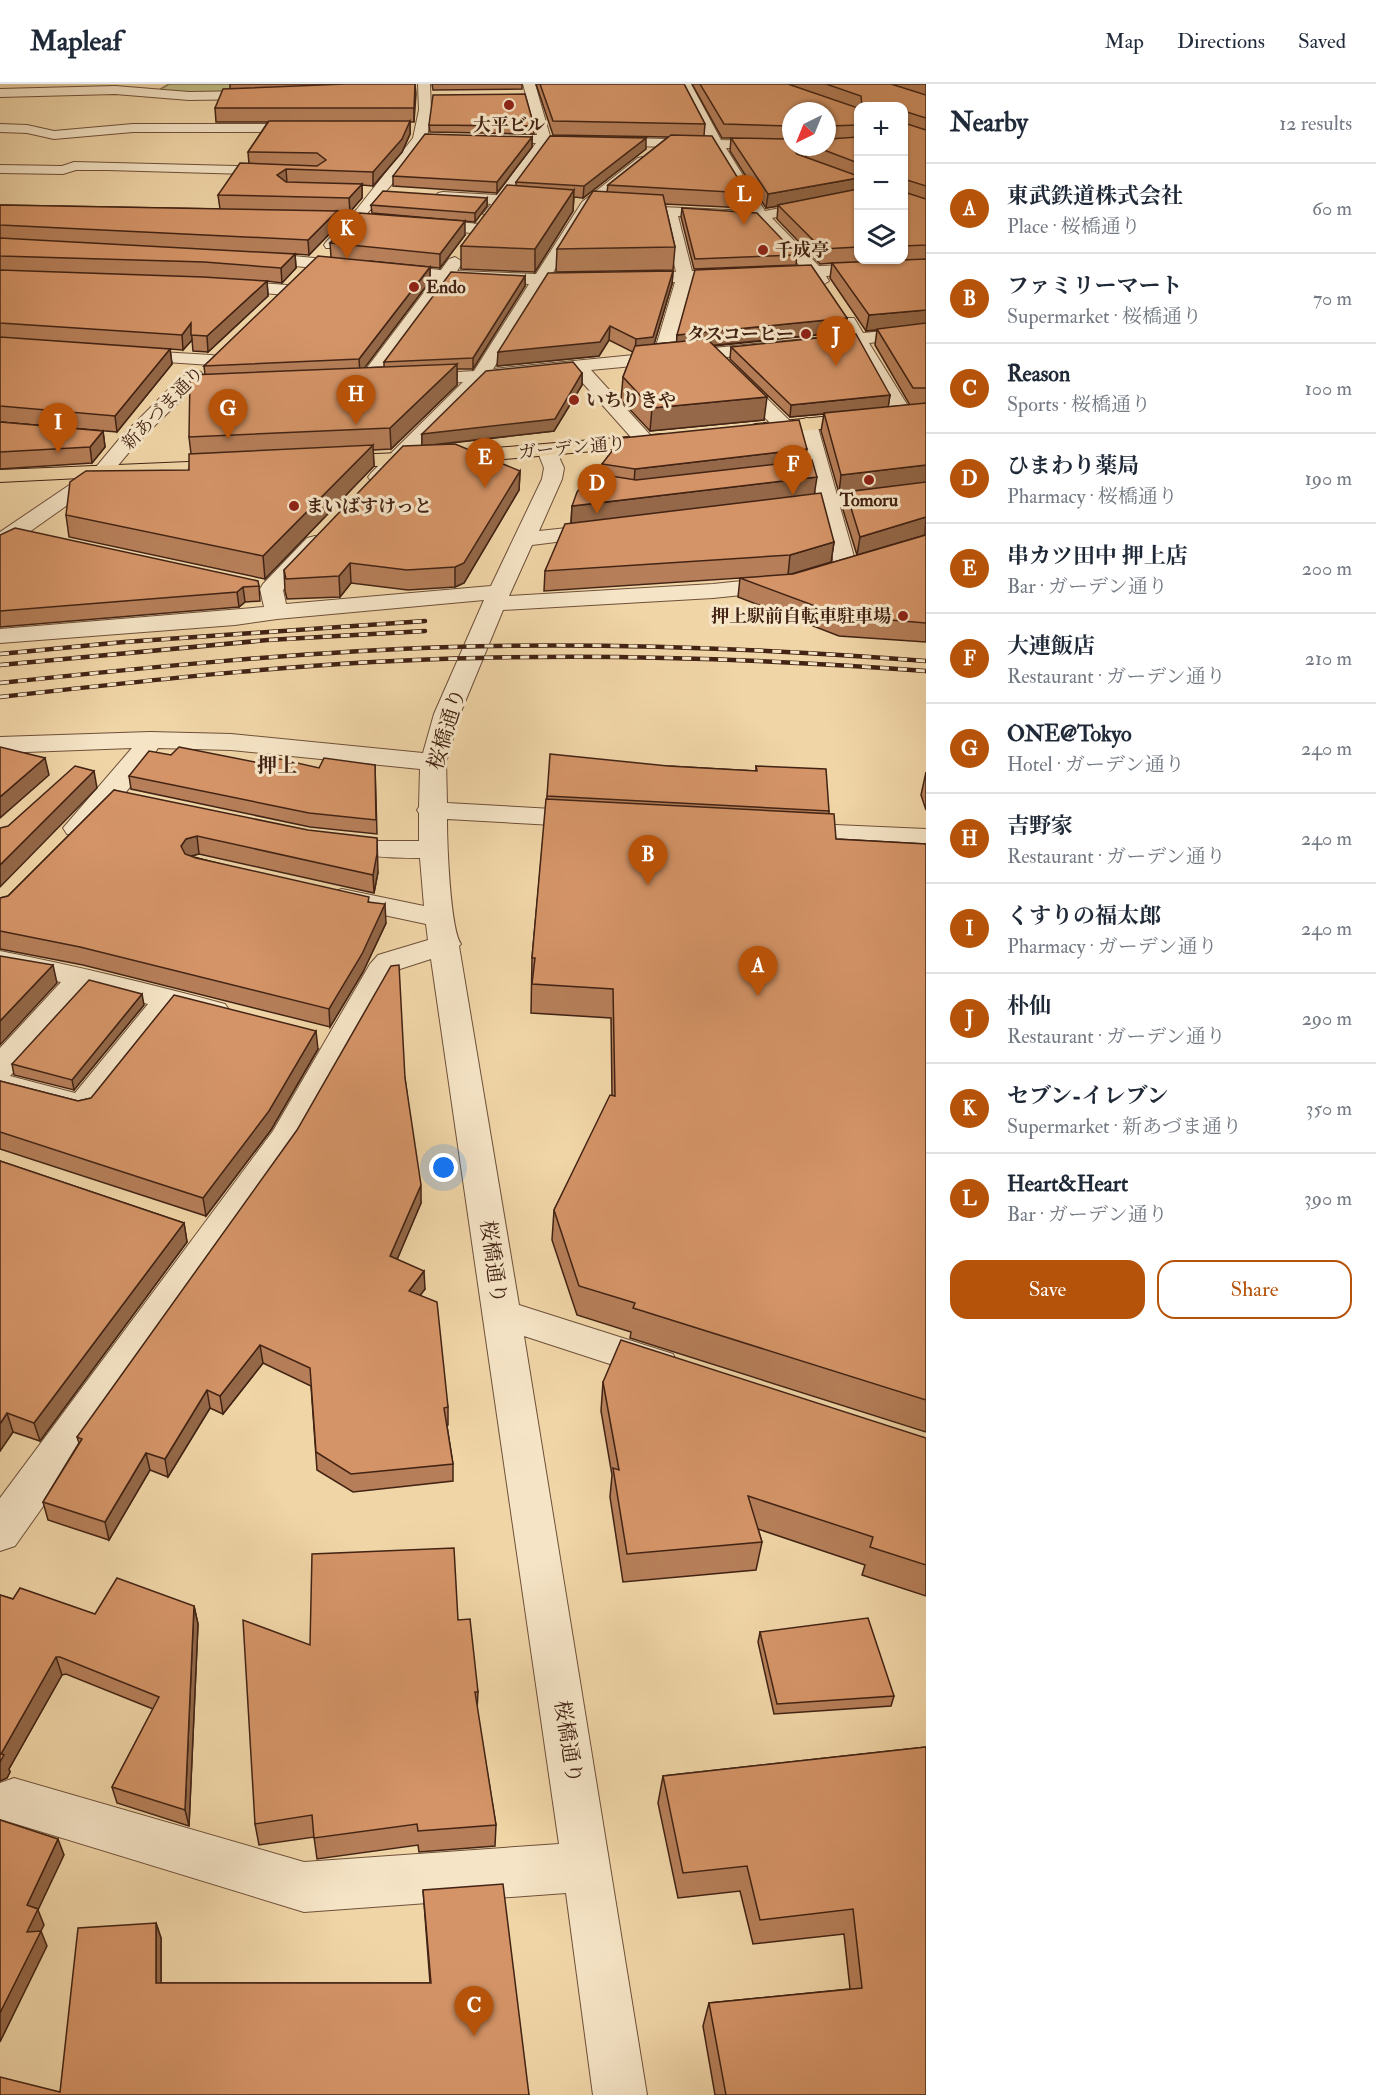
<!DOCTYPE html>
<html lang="en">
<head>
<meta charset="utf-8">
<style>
  :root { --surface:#fff; --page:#f6f6f7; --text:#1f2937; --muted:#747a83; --line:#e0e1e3; --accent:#b45309 }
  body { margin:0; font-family:"IM FELL Double Pica","Noto Serif JP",serif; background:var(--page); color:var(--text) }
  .controls { position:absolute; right:18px; top:18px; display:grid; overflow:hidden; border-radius:12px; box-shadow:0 2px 4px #0004 }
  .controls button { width:54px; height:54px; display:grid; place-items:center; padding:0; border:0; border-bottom:2px solid var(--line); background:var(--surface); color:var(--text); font:30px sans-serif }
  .compass { position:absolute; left:782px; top:18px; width:54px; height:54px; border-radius:50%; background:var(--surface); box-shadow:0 2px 4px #0004; rotate:223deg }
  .you { position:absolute; left:444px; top:1084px; width:21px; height:21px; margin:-15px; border:4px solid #fff; border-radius:50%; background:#1a73e8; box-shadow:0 0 0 9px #1a73e833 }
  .badge { display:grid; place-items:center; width:39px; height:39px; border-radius:50%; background:var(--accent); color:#fff; font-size:20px; font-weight:700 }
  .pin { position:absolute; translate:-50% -50px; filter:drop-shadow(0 2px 3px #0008) }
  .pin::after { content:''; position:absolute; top:32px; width:21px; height:18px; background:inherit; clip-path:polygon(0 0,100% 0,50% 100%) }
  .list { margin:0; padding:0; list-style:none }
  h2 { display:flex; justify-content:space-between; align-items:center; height:78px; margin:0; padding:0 24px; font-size:26px }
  h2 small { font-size:20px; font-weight:400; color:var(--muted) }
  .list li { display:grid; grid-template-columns:39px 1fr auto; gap:18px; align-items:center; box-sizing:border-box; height:90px; padding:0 24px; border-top:2px solid var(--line) }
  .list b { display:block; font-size:22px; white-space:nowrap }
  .list p { margin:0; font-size:20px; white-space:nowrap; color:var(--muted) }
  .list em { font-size:20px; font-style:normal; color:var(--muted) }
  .actions { display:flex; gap:12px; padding:18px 24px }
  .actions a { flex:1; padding:14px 0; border:2px solid var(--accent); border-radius:18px; text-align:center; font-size:21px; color:var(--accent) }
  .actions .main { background:var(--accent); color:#fff }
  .icon { flex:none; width:33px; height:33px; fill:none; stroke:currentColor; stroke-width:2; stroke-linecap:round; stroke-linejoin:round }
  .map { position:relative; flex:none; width:926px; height:2011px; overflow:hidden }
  header { display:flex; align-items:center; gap:36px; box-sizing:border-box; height:84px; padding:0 30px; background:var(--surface); border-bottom:2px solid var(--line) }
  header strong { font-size:28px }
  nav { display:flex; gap:33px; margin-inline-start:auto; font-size:21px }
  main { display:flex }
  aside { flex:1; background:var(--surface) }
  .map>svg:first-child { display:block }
</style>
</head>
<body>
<header>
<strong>Mapleaf</strong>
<nav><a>Map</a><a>Directions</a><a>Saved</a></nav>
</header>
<main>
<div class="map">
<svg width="926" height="2011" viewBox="0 0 926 2011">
  <rect width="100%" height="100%" fill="#f0d5a7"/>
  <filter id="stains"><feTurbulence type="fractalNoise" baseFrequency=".00333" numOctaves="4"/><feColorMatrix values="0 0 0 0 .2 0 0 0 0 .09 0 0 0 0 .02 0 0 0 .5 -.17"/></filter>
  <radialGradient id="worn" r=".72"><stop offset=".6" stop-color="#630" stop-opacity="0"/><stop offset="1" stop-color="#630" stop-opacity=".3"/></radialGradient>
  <polygon fill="#bebc84" stroke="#80704c" stroke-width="1.5" points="169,0 244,0 244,10 157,7"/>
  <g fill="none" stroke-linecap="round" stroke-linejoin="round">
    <defs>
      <g id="minor">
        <polygon points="418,0 430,0 431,26 427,54 414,74 338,164 326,164 324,161 326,158 357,125 413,54 419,26"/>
        <path d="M523,0H535L550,52L707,56L679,0H691L721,56L791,58V63H797L791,66L726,64L765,127L858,109V117L772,134L819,182L926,178V188L826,192L829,197L821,202L815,200L810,192L692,197L673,268L847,251L839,238L842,234H854L863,249L926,243V253L869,259L913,330L910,334H896L853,261L591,286L652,353L655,357L652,361H638L573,288L485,297L385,397H371L368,393L371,389L463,298L414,301L407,299L405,295L407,291L474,287L529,200L450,196L373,301H359L357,297L434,195L251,178L245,176L243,173L245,170L251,168L441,186L449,175L455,173L463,178L457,187L536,190L582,118L638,74L643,73L650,77L648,80L593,124L552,190L676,188L663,131L622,128L615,124L617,121L750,127L712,64L549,60L511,112L546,116L548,119L546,122L505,121L496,133L491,135L483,130L491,120L438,115L436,112L438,109L443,108L497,111L536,59L487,58L480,54L487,50L537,51ZM678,132L757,136L801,183L692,187ZM675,198L654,269L493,285L546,200Z"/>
        <polygon points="115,2 189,8 265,7 271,11 265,15 189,16 115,10 0,13 0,5"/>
        <polygon points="0,40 27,41 54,47 133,40 309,40 316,44 309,48 133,48 54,55 27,49 0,48"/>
        <polygon points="74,78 279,83 286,87 279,91 107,86 76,86 63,90 0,89 0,81 62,82"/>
        <polygon points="422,135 480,140 488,145 480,150 417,143 414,140 417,137"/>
        <polygon points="223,196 287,201 295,206 287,211 217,205 215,201 217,197"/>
        <polygon points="127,266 211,271 217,272 220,276 217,280 211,281 121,275 118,271 121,267"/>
        <polygon points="733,285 739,287 792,339 795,343 792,347 778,347 727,295 724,291 727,287"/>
        <polygon points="195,286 201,288 204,292 199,299 241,299 243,303 241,307 234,309 187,310 135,361 110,391 8,463 0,465 0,448 96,383 121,353 173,301 189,288"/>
        <polygon points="807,334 814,336 817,340 837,411 926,401 926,413 840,423 857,483 854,488 846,490 838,488 835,483 820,426 780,430 773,428 769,424 773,420 817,413 797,340 800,336"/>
        <path d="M547,360L554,362L564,384L562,395L539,447L604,440L612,441L615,446L612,451L532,461L509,512L713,500L782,493L790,495L793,500L790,505L782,507L713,514L503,526L460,630L446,678L447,719L589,727L599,729L603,735L599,741L589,743L447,735C447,758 450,844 461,860L459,862L519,1221L673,1270L678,1281L673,1292L659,1296L524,1252L647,2011H593L566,1809L304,1828L0,1735V1699L14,1694L304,1778L559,1760L431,875L400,885L394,892L297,1063L15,1462L0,1467V1414L273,1047L370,880L378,871L428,856L426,840L332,820L327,814L332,808L342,805L424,822L420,774C387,774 356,772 324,764L320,758L324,752L334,750L379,757H419V729L417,726L419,723L420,685L231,666L158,664C148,681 101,743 86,750C79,753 74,751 67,750L63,744L132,664L0,669V653L150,648L231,650L423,669L434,630L484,516L277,535L235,541L0,559V545L264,523L260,505L263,500L307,454L315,452L323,454L326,459L283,506L286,520L491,502L542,395L544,384L537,366L540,362Z"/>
        <polygon points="790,739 926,745 926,761 790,755 780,753 776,747 780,741"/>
        <path d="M0,867C76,882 151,900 225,920L230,927L225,934L214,937L176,927L94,1030L82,1033L0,1012V964L61,898L0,887ZM90,905L148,920L75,1009L10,992Z"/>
      </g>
      <g id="major">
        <polygon points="926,322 926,334 756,352 749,350 746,346 749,342 756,340"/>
        <polygon points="663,350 670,352 673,356 670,360 471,378 328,384 321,382 318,378 321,374 328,372 471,366"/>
        <polygon points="235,376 242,378 245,382 242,386 0,398 0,386"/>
      </g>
    </defs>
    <use href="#minor" stroke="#6e5039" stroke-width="2"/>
    <use href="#major" stroke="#422314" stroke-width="2"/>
    <use href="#minor" fill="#f5e4c6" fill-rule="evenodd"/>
    <use href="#major" fill="#f0d5a7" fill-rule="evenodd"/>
    <defs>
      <g id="rail">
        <polyline points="0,570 124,558 425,537"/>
        <polyline points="0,581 268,556 425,547"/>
        <path d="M0,599C150,583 300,568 451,563C609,558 768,565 926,577"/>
        <path d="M0,613C159,595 319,577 479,574C628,570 777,576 926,587"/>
      </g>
    </defs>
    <use href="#rail" stroke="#422314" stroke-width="4.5"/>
    <use href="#rail" stroke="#f5e4c6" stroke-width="3" stroke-dasharray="9" stroke-linecap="butt"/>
  </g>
  <g fill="#b67f59" stroke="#422314" stroke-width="1.5" fill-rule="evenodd">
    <polygon points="230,0 415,0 414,38 410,38 410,50 402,68 373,102 362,101 362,114 350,128 337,127 338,141 309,171 295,170 296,184 282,199 267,197 268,212 208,268 193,267 192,256 183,266 170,265 172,280 117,348 0,338 0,121 220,125 218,111 249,80 248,68 268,38 216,38 215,24 230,4"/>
    <polygon points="432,0 522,0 522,5 433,6"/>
    <polygon points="536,0 684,0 705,40 704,52 747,109 746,124 665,120 675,163 673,186 556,188 557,165 607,108 608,101 668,53 553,51"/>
    <path d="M692,0H926V451L857,471L843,426L846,408L839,409L821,347L824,330L790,333L730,275L731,263L890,311L888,323L910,321L875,261L877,246L866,247L830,194L832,179L820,180L777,135L778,122L766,124L730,67L731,54H722ZM858,22H903V176H858ZM791,27L827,63H801L807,74L797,70L787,56H791Z"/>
    <polygon points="429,41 534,42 534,50 430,48"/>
    <polygon points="532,53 532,63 497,109 393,102 393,92"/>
    <polygon points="646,65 583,114 574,113 573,127 535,188 461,185 461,162 516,102 516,98"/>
    <polygon points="487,114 487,122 475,138 372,129 371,121"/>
    <polygon points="682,124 797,171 796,181 694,185 681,133"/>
    <polygon points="465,151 440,184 369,177 430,183 430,197 364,284 384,283 384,278 525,192 525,202 473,285 457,285 457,301 391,365 373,366 374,382 265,495 69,453 66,431 189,386 191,370 189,353 205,291 204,282 331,173 330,159"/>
    <polygon points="673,187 672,200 654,260 677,258 677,251 847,234 845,248 714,262 764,336 650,347 621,316 623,293 633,268 609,256 599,272 497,282"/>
    <polygon points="582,289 582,301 554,347 434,361 520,387 519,406 464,499 455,503 408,506 351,499 340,513 287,515 285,507 284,486 422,361 422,350"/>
    <polygon points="0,338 103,347 105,363 92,379 0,385"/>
    <polygon points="805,376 814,410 834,458 831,478 789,491 793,490 926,451 926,558 839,552 738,513 740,494 544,507 545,487 571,439 572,422 602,391 602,380"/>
    <polygon points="0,451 259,502 260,517 245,518 239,523 0,543"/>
    <polygon points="171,671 319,684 375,681 377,750 310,743 131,705 129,692"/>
    <polygon points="668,682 756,687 756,682 829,727 829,730 836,755 926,760 926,1348 630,1254 631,1248 577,1231 552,1156 554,1126 612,1011 611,934 531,929 532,874 547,712"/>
    <polygon points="926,688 926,726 921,711"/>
    <polygon points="114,706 378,788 374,809 199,770 190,772 369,818 386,839 363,888 330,943 83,881 0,865 0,814 8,812"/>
    <polygon points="144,921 74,1006 14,991 12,980"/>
    <polygon points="318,965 271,1046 206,1132 0,1065 0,997 78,1017"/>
    <polygon points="405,994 421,1119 397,1175 425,1205 420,1211 448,1323 448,1341 447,1342 453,1380 453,1397 353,1408 317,1386 311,1302 263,1279 223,1330 210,1324 168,1393 150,1386 109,1456 48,1436 43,1418 79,1359 77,1353"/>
    <polygon points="0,1077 184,1139 187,1158 40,1357 13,1348 0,1367"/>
    <polygon points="603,1298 926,1354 926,1512 862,1491 865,1481 758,1445 762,1458 756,1486 623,1498 610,1413 612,1391 601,1327"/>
    <polygon points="0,1511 13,1515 95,1530 194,1522 198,1540 189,1742 117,1719 112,1703 153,1625 66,1590 62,1591 9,1685 10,1688 7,1694 0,1697"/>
    <polygon points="458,1536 478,1608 477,1626 496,1741 495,1762 419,1768 418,1761 317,1775 314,1753 259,1761 255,1740 310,1561"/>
    <polygon points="760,1548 894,1612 891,1622 774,1630 758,1558"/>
    <polygon points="926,1663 926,2011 715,2011 703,1942 709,1919 850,1905 844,1850 753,1860 740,1807 678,1814 658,1719 663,1692"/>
    <polygon points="423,1806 529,2011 60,2008 156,1839 161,1854 161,1899 430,1899"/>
  </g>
  <g fill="#946848" stroke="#422314" stroke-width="1.5">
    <polygon points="415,0 416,10 414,38 414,24"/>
    <polygon points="907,28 905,41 904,30"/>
    <polygon points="410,37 410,50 402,68 373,102 373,88"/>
    <polygon points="532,53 532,63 497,109 497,98"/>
    <polygon points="646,54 646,65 583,114 584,102"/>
    <polygon points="286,85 287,99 277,91"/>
    <polygon points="858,94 858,107 778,121 778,122 766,124 768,110"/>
    <polygon points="907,96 905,110 904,98"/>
    <polygon points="362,100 362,114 350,128 349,114"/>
    <polygon points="574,106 573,127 535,188 535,165"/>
    <polygon points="487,114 487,122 475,138 475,129"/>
    <polygon points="337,127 338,141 309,171 308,156"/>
    <polygon points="465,137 465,151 440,184 440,170"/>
    <polygon points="295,170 296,184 282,199 281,184"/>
    <polygon points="430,183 430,197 360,290 359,275"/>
    <polygon points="673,187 672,200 652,267 635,269 636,255"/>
    <polygon points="525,192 525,202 473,285 473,274"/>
    <polygon points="267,197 268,212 208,268 207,252"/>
    <polygon points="926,226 926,241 866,247 869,231"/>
    <polygon points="847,234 845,248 676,265 677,251"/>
    <polygon points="191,239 192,256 183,266 182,251"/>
    <polygon points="610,242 609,256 599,272 497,282 498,268"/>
    <polygon points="170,265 172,280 117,348 115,332"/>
    <polygon points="457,280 457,301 391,365 390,344"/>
    <polygon points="582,289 582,301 554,347 422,362 422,350"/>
    <polygon points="890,311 888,324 790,333 791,321"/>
    <polygon points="767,313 764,336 650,347 652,324"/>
    <polygon points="103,347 105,363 92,379 90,363"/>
    <polygon points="373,361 374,382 265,495 263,472"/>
    <polygon points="807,365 805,378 634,399 635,385"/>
    <polygon points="926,381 926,399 839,409 841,391"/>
    <polygon points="520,387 519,406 464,499 455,503 455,483"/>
    <polygon points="817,393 814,412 571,441 572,422"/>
    <polygon points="926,433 925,451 857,471 860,453"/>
    <polygon points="834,458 831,478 788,491 790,471"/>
    <polygon points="350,479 351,499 340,513 339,492"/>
    <polygon points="243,503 245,518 239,523 237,508"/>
    <polygon points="45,674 49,691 0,734 0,713"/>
    <polygon points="94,687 97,704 0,803 0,781"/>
    <polygon points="197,752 199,770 188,773 183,780 181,762 186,755"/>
    <polygon points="377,754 378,788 374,809 373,791"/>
    <polygon points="385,820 386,839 363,888 330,943 329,925"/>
    <polygon points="53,881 57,899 0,961 0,937"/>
    <polygon points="142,910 144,921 74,1006 72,996"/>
    <polygon points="316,947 318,965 271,1046 206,1132 203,1114"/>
    <polygon points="421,1101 421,1119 391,1190 390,1172"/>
    <polygon points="184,1139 187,1158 40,1357 34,1339"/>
    <polygon points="424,1187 425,1205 410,1225 409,1207"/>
    <polygon points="260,1261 263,1279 223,1330 220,1312"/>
    <polygon points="207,1306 210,1324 168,1393 165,1375"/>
    <polygon points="7,1329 13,1348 0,1367 0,1340"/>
    <polygon points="146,1369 150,1386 109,1456 105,1438"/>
    <polygon points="194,1522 198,1540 189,1742 185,1726"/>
    <polygon points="56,1573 62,1591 9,1685 10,1688 7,1694 0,1697 0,1678 1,1670"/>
    <polygon points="58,1755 64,1771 38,1826 44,1841 41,1847 47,1862 0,1958 0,1929 27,1848 27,1821"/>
    <polygon points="156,1839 161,1854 161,1914 156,1899"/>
  </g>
  <g fill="#d49467" stroke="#422314" stroke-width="1.5">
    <polygon points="345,0 415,0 414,24 215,24 223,5"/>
    <polygon points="540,0 684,0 705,40 553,37"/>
    <polygon points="700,0 788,0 858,24 858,41 829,42 827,46 827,27 791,27 791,42 724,40"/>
    <polygon points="826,0 891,0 926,11 926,34 907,28 904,30 904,39 926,46 926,102 907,96 904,98 904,108 926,115 926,161 903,162 903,22 861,22 862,22 861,12"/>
    <polygon points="525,10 534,42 429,41 433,11"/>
    <polygon points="269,37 410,37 402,55 373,88 286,85 277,91 286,98 362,100 349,114 218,111 240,79 317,82 326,76 317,69 248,68"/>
    <polygon points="425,50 532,53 497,98 393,92"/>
    <polygon points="671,51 712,52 747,109 608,101"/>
    <polygon points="550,52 646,54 584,102 516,98"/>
    <polygon points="858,53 858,79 816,63 827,63 827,54 829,55"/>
    <polygon points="731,54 786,55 791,63 797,70 858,92 858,94 768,110"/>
    <polygon points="507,101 574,106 535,165 461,162"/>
    <polygon points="858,105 858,163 822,165 778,121"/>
    <polygon points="383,107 487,114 475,129 371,121"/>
    <polygon points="593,107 663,111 675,163 557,165"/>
    <polygon points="0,121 337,127 308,156 0,141"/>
    <polygon points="682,124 757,129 797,171 695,175"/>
    <polygon points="359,129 465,137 440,170 330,159"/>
    <polygon points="0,154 295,170 281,184 204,178 0,172"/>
    <polygon points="318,172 430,183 359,275 204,282"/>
    <polygon points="926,175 926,226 869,231 832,179"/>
    <polygon points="811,181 847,234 677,251 695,186"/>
    <polygon points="0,186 203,193 267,197 207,252 191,251 191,239 182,251 0,239"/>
    <polygon points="673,187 653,253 636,255 610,242 600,258 498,268 548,189"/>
    <polygon points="451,188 525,192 473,274 384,278"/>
    <polygon points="926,239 926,304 913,304 877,245"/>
    <polygon points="856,250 890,311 791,321 731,263"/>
    <polygon points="0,253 170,265 115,332 0,322"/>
    <polygon points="707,255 767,313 652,324 623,293 635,262"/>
    <polygon points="573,278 582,289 555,335 422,350 486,287"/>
    <polygon points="457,280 390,344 189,353 190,291"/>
    <polygon points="926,319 926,381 841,391 824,329"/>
    <polygon points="799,336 807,365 635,385 602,380 622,354"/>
    <polygon points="0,338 103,347 90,363 0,368"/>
    <polygon points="455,360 520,387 464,479 455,483 407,486 350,479 339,492 286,495 284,486 403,362"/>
    <polygon points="373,361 263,472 66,431 70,398 86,387 189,386 189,370"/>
    <polygon points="812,376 817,393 572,422 577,408 592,389 636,396"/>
    <polygon points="926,398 926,433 860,453 846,408"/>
    <polygon points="821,409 834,458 790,471 545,487 565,440"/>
    <polygon points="15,444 258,497 259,502 243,503 237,508 0,527 0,451"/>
    <polygon points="926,451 926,539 842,532 740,494 793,490"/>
    <polygon points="0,663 45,674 0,713"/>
    <polygon points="179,663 265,680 271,673 319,684 324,674 375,681 376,736 309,729 129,692 149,667 171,671"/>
    <polygon points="550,670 668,682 757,687 756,682 826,685 829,727 547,712"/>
    <polygon points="75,682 94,687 0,781 0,744 8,742"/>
    <polygon points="114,706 308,746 377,754 377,770 373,791 197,752 186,755 181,762 185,770 196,774 369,813 368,818 385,820 362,870 329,925 80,863 0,847 0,814 8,812"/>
    <polygon points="546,715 834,730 836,755 926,760 926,1316 633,1224 635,1219 579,1202 554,1126 610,1011 615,1012 613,905 532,900 535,874 532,874"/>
    <polygon points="0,872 53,881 0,937"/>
    <polygon points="399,881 405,994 421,1101 390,1172 424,1187 409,1207 437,1218 448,1323 444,1324 453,1380 351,1390 316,1368 310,1284 260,1261 220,1312 207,1306 165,1375 146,1369 105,1438 43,1418 82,1355 77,1353 297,1046 391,882"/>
    <polygon points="89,896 142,910 72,996 12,980"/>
    <polygon points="174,911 316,947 269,1027 203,1114 0,1048 0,997 78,1017 91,1014"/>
    <polygon points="0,1077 184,1139 34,1339 7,1329 0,1340"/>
    <polygon points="621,1256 926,1354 926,1481 870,1463 873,1453 748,1412 762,1458 627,1470 613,1384 619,1386 603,1298"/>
    <polygon points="454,1464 458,1536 470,1535 478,1608 475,1608 496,1741 418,1747 417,1740 314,1754 312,1731 255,1740 243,1536 310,1561 312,1470"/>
    <polygon points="117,1494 194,1522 185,1726 112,1703 159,1613 60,1573 56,1573 1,1670 4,1671 0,1678 0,1511 13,1515 20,1504 95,1530"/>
    <polygon points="868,1534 894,1612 777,1620 760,1548"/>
    <polygon points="926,1663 926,2011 726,2011 709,1919 862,1904 853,1825 760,1836 747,1782 683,1789 663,1692"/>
    <polygon points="0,1736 58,1755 27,1821 38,1825 27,1848 41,1847 0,1929"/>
    <polygon points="503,1800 529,2011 0,2011 0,1993 60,2008 78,1844 156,1839 156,1899 431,1899 423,1806"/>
  </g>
  <g fill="#8f2418" stroke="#f5e4c6" stroke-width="2">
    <circle cx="509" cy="21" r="6"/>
    <circle cx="763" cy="166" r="6"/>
    <circle cx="414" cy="203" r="6"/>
    <circle cx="806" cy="250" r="6"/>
    <circle cx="574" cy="316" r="6"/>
    <circle cx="869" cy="396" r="6"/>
    <circle cx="294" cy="422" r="6"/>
    <circle cx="903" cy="532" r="6"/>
  </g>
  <g text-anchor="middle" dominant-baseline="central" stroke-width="6" stroke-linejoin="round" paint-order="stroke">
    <g font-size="18" font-weight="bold" fill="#422314" stroke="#f5e4c6" text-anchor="start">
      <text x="509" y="41" text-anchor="middle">大平ビル</text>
      <text x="775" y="166">千成亭</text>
      <text x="426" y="203">Endo</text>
      <text x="794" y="250" text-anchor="end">タスコーヒー</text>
      <text x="586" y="316">いちりきや</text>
      <text x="869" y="416" text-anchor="middle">Tomoru</text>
      <text x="306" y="422">まいばすけっと</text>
      <text x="891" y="532" text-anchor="end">押上駅前自転車駐車場</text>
    </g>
    <g font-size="18" fill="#422314" stroke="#f5e4c6">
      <text transform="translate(163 324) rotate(-46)">新あづま通り</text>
      <text transform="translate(572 364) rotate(-5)">ガーデン通り</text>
    </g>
    <g font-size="20" font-weight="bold" fill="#422314" stroke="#f5e4c6">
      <text x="277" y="681">押上</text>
    </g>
    <g font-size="21" fill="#422314" stroke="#f5e4c6">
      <text transform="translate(447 645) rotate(-73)">桜橋通り</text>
      <text transform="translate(493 1178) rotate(82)">桜橋通り</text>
      <text transform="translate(568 1658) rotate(81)">桜橋通り</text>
    </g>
  </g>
  <rect width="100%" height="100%" filter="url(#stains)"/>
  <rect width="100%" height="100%" fill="url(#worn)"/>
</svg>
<div class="controls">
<button>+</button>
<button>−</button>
<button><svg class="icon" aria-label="layers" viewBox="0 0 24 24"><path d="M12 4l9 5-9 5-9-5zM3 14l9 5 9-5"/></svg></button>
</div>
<svg class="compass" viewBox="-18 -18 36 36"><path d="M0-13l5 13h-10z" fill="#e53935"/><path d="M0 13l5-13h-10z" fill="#747a83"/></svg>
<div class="you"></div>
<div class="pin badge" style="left:758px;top:912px">A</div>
<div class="pin badge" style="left:648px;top:801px">B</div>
<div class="pin badge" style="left:474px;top:1952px">C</div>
<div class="pin badge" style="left:597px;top:430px">D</div>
<div class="pin badge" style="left:485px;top:404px">E</div>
<div class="pin badge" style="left:793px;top:411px">F</div>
<div class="pin badge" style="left:228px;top:355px">G</div>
<div class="pin badge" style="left:356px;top:341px">H</div>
<div class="pin badge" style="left:58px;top:369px">I</div>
<div class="pin badge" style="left:836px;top:282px">J</div>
<div class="pin badge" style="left:347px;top:175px">K</div>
<div class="pin badge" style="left:744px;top:141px">L</div>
</div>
<aside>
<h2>Nearby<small>12 results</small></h2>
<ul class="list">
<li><span class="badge">A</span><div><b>東武鉄道株式会社</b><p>Place · 桜橋通り</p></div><em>60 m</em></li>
<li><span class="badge">B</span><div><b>ファミリーマート</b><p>Supermarket · 桜橋通り</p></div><em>70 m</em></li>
<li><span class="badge">C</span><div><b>Reason</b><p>Sports · 桜橋通り</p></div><em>100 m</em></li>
<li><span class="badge">D</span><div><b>ひまわり薬局</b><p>Pharmacy · 桜橋通り</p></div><em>190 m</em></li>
<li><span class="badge">E</span><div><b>串カツ田中 押上店</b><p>Bar · ガーデン通り</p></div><em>200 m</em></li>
<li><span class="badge">F</span><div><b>大連飯店</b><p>Restaurant · ガーデン通り</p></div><em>210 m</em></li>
<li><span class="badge">G</span><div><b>ONE@Tokyo</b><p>Hotel · ガーデン通り</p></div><em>240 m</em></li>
<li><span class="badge">H</span><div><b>吉野家</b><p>Restaurant · ガーデン通り</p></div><em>240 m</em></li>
<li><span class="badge">I</span><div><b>くすりの福太郎</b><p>Pharmacy · ガーデン通り</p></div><em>240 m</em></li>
<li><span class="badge">J</span><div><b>朴仙</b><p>Restaurant · ガーデン通り</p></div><em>290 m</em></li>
<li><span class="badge">K</span><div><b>セブン-イレブン</b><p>Supermarket · 新あづま通り</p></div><em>350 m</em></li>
<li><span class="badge">L</span><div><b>Heart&amp;Heart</b><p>Bar · ガーデン通り</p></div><em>390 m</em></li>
</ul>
<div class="actions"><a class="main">Save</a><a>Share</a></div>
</aside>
</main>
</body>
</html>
